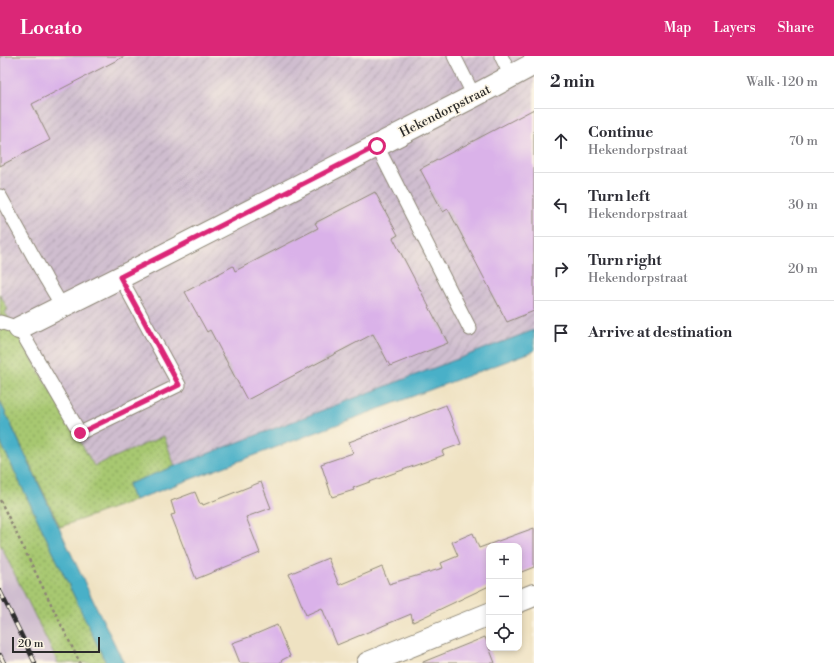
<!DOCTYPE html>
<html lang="en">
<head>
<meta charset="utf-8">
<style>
  :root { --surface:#fff; --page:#f7f7f7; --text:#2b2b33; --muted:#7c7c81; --line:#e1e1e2; --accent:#db2777 }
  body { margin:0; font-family:"Libre Bodoni",serif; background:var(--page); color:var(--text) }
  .controls { position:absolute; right:12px; bottom:12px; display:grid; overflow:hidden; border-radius:8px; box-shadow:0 2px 6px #0003 }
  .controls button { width:36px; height:36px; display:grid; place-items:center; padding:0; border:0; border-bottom:1px solid var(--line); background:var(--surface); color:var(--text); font:20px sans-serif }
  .scale { position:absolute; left:12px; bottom:10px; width:88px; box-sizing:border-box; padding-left:4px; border:2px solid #2b2b2b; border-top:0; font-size:11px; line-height:14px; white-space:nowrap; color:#2b2b2b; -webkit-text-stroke:3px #fcf5e5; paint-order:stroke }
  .stop { position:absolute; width:12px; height:12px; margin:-9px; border:3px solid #db2777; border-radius:50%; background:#fff }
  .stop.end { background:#db2777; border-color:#fff; box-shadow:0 1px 4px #0008 }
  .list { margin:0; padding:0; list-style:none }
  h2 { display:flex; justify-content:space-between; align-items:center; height:52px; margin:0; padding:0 16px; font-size:17px }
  h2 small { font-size:13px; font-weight:400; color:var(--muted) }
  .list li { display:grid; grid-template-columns:26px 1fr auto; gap:12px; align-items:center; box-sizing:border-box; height:64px; padding:0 16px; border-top:1px solid var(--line) }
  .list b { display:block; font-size:15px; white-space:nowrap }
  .list p { margin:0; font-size:13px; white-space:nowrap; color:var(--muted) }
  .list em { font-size:13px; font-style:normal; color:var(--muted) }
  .icon { flex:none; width:22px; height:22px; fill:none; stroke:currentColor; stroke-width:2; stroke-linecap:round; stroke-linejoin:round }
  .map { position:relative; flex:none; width:534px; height:607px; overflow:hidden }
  header { display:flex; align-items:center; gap:24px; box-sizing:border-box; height:56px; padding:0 20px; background:var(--accent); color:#fff }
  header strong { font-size:19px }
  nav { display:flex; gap:22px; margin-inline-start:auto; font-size:14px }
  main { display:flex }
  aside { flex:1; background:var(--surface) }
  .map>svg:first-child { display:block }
</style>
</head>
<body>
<header>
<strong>Locato</strong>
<nav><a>Map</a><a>Layers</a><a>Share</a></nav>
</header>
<main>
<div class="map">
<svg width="534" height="607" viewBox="0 0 534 607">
  <defs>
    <pattern id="industrial-furrows" width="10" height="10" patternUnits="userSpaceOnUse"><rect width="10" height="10" fill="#cfbdcf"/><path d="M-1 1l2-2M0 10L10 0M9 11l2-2" fill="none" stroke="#a89aa8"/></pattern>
    <pattern id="grass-dots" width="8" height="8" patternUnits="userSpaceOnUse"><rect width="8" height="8" fill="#a7c871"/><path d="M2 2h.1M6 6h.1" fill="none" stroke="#88a35d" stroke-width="1.8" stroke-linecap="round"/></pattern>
  </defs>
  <rect width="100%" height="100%" fill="#fcf5e5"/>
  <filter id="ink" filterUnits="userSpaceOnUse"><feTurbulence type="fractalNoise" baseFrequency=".025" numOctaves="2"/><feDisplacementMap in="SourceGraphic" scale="8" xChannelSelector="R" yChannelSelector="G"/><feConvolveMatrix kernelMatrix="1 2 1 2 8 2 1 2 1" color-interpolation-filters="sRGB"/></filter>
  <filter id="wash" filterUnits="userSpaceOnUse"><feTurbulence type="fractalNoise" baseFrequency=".012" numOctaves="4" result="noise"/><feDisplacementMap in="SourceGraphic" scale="16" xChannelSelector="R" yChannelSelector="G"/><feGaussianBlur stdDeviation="0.9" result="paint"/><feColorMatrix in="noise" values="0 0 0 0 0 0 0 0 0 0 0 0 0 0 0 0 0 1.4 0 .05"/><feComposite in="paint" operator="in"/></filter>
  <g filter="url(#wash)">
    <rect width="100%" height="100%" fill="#efe2c2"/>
    <polygon fill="url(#industrial-furrows)" points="0,0 534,0 534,284 135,444 60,471 0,345"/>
    <polygon fill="#cfbdcf" points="0,488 20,529 58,607 0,607"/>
    <g fill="url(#grass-dots)" stroke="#697a4e">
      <polygon points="0,238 8,254 5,256 94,410 164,380 175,411 128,428 131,439 135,444 60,471 0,345"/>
      <polygon points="0,385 106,607 58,607 0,488"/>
    </g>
    <g fill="#49b0c8" stroke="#3a6e7a">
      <polygon points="534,274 534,295 135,444 131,439 128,428"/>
      <polygon points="0,345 90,538 124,607 106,607 0,385"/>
    </g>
    <g id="blocks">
      <g fill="#dab2e9">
        <polygon points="0,0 125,0 32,48 50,84 0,110"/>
        <polygon points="534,53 534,255 507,266 448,153 443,156 420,113"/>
        <polygon points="375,136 398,179 393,182 448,287 390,310 373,278 247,344 210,274 207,276 185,236 233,210 235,215 318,172 315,167"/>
        <polygon points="446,349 461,388 442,395 444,399 353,432 354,434 332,441 321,408 353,397 349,386"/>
        <polygon points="261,426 271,452 246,461 260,497 196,523 171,459 175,458 171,445 195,436 200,448 202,447 203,449"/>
        <polygon points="534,472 534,511 519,517 519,490 489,490 489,530 413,566 411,558 337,589 322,552 306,559 289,518 328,502 339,529 382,511 389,528 443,512 441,507 458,500 452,486 473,477 479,492"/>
        <polygon points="277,569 290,600 282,604 280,607 240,607 232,587 249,581"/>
        <polygon points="485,581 495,607 423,607 423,606"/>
      </g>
    </g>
  </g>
  <g filter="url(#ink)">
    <use href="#blocks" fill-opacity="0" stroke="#8d8676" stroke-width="1"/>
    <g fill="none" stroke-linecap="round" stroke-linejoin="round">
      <defs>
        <g id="lane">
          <polyline points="454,0 474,40"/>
          <polyline points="501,0 511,20"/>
          <polyline points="377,90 470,273"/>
          <polyline points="0,140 46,223 62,250"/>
          <polyline points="0,266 19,272 80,377 179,329 120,221"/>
        </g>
        <g id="street">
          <polyline points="19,272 131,216 474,40 534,8"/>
          <polyline points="519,545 534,539"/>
          <polyline points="368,607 489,558"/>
        </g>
      </defs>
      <use href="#lane" stroke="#8d8676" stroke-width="15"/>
      <use href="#street" stroke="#8d8676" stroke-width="24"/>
      <polyline stroke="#8d8676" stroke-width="2.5" stroke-dasharray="3 3" stroke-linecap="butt" points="0,444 80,607"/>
      <use href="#lane" stroke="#fff" stroke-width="13"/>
      <use href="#street" stroke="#fff" stroke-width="22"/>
      <defs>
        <g id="rail">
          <polyline points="0,535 35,607"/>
          <polyline points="0,599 4,607"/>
        </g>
      </defs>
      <use href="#rail" stroke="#2b2b2b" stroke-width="4.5"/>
      <use href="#rail" stroke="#fcf5e5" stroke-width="3" stroke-dasharray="9" stroke-linecap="butt"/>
    </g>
  </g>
  <g fill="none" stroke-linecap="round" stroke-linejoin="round" filter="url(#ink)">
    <polyline stroke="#db2777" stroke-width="5" points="80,377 179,329 120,221 377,90"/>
  </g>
  <g text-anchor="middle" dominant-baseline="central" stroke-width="3" stroke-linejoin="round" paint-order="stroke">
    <g font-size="13" fill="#2b2b2b" stroke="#fcf5e5">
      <text transform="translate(445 55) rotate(-27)">Hekendorpstraat</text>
    </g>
  </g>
</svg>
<div class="controls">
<button>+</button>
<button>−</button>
<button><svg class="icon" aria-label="locate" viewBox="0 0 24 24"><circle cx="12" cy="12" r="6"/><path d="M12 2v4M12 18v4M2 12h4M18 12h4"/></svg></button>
</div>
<div class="scale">20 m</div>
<div class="stop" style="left:377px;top:90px"></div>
<div class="stop end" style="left:80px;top:377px"></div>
</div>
<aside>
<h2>2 min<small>Walk · 120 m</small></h2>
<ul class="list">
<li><svg class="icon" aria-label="ahead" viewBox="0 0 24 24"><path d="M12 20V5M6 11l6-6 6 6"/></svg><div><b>Continue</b><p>Hekendorpstraat</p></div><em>70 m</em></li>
<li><svg class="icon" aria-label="left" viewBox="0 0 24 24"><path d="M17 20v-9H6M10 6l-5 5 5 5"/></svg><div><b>Turn left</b><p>Hekendorpstraat</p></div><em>30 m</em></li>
<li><svg class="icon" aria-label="right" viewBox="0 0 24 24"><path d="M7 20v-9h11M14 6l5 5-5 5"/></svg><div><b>Turn right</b><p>Hekendorpstraat</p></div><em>20 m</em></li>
<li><svg class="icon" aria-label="arrive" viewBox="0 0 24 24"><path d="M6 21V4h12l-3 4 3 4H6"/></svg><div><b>Arrive at destination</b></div></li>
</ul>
</aside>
</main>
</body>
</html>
